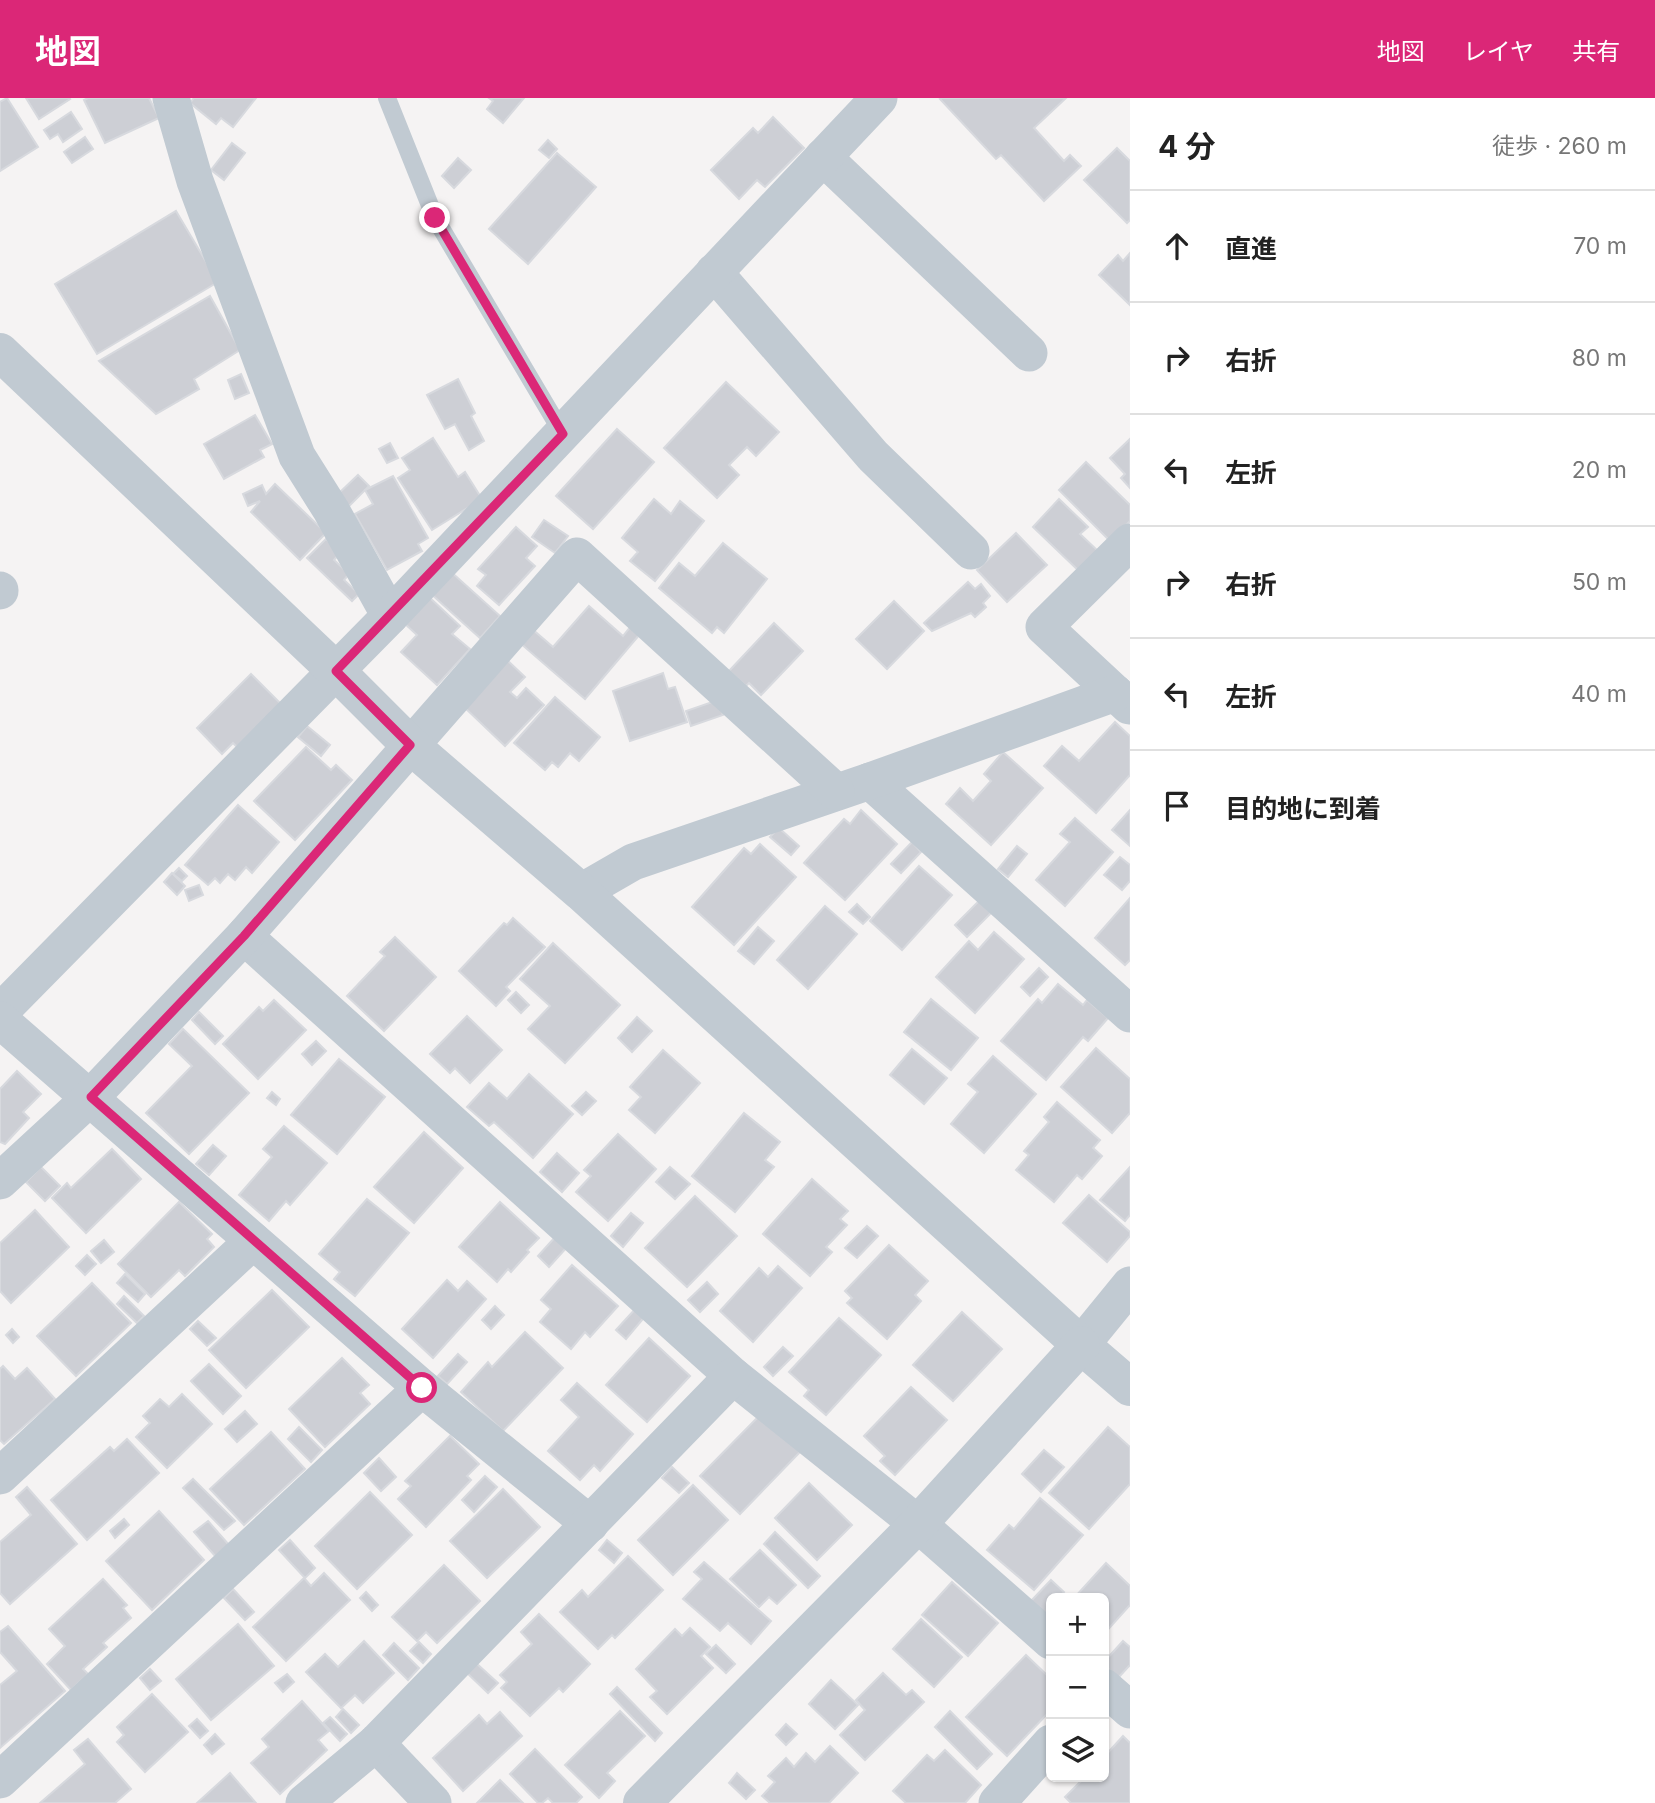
<!DOCTYPE html>
<html lang="ja">
<head>
<meta charset="utf-8">
<style>
  :root { --surface:#fff; --page:#f2f2f2; --text:#222; --muted:#767676; --line:#e0e0e0; --accent:#db2777 }
  body { margin:0; font-family:Inter,"Noto Sans JP",sans-serif; background:var(--page); color:var(--text) }
  .controls { position:absolute; right:21px; bottom:21px; display:grid; overflow:hidden; border-radius:10px; box-shadow:0 2px 5px #0004 }
  .controls button { width:63px; height:63px; display:grid; place-items:center; padding:0; border:0; border-bottom:2px solid var(--line); background:var(--surface); color:var(--text); font:35px sans-serif }
  .stop { position:absolute; width:21px; height:21px; margin:-16px; border:5px solid #db2777; border-radius:50%; background:#fff }
  .stop.end { background:#db2777; border-color:#fff; box-shadow:0 2px 7px #0008 }
  .list { margin:0; padding:0; list-style:none }
  h2 { display:flex; justify-content:space-between; align-items:center; height:91px; margin:0; padding:0 28px; font-size:30px }
  h2 small { font-size:23px; font-weight:400; color:var(--muted) }
  .list li { display:grid; grid-template-columns:46px 1fr auto; gap:21px; align-items:center; box-sizing:border-box; height:112px; padding:0 28px; border-top:2px solid var(--line) }
  .list b { display:block; font-size:26px; white-space:nowrap }
  .list em { font-size:23px; font-style:normal; color:var(--muted) }
  .icon { flex:none; width:38px; height:38px; fill:none; stroke:currentColor; stroke-width:2; stroke-linecap:round; stroke-linejoin:round }
  .map { position:relative; flex:none; width:1130px; height:1705px; overflow:hidden }
  header { display:flex; align-items:center; gap:42px; box-sizing:border-box; height:98px; padding:0 35px; background:var(--accent); color:#fff }
  header strong { font-size:33px }
  nav { display:flex; gap:38px; margin-inline-start:auto; font-size:24px }
  main { display:flex }
  aside { flex:1; background:var(--surface) }
  .map>svg:first-child { display:block }
</style>
</head>
<body>
<header>
<strong>地図</strong>
<nav><a>地図</a><a>レイヤ</a><a>共有</a></nav>
</header>
<main>
<div class="map">
<svg width="1130" height="1705" viewBox="0 0 1130 1705">
  <rect width="100%" height="100%" fill="#f5f3f3"/>
  <g fill="#cdcfd5" stroke="#d7d9de" stroke-width="2">
    <polygon points="7,0 38,49 0,73 0,4"/>
    <polygon points="26,0 69,0 70,1 39,21"/>
    <polygon points="88,0 149,0 159,20 105,45 84,2"/>
    <polygon points="194,0 256,0 233,29 221,20 216,26 190,5"/>
    <polygon points="489,0 524,0 503,25 487,11 493,3"/>
    <polygon points="942,0 1066,0 1034,30 1064,63 1070,57 1081,68 1044,103 1001,57 996,61 940,1"/>
    <polygon points="71,14 82,31 63,44 58,36 50,41 44,32"/>
    <polygon points="773,19 804,50 765,89 757,82 739,101 711,72 753,30 758,35"/>
    <polygon points="85,39 93,51 72,65 64,54"/>
    <polygon points="548,42 557,51 549,60 539,52"/>
    <polygon points="232,45 245,55 224,82 211,72"/>
    <polygon points="1117,50 1130,63 1130,122 1127,125 1084,82"/>
    <polygon points="557,55 596,89 528,166 489,131"/>
    <polygon points="458,60 471,72 454,90 442,78"/>
    <polygon points="176,113 218,184 97,256 55,186"/>
    <polygon points="1130,155 1130,207 1099,177 1118,157 1123,163"/>
    <polygon points="210,198 240,252 194,281 199,291 156,316 99,263"/>
    <polygon points="241,276 249,295 235,301 228,282"/>
    <polygon points="458,281 475,315 471,318 484,343 469,352 455,326 445,331 427,297"/>
    <polygon points="726,284 779,334 756,358 747,349 729,367 739,377 717,400 664,350"/>
    <polygon points="255,317 272,346 260,352 264,359 224,381 204,346"/>
    <polygon points="617,331 654,364 593,431 556,398"/>
    <polygon points="433,340 458,379 465,374 482,401 432,432 398,380 410,372 402,360"/>
    <polygon points="1130,341 1130,390 1121,380 1125,376 1110,360"/>
    <polygon points="390,345 398,360 387,365 379,351"/>
    <polygon points="1086,364 1130,407 1130,423 1110,443 1059,392"/>
    <polygon points="358,377 369,388 349,408 337,397"/>
    <polygon points="393,378 428,440 418,446 422,453 387,472 355,416 373,406 365,392"/>
    <polygon points="275,386 326,435 300,462 251,414 260,403 248,408 243,396 262,387 266,396"/>
    <polygon points="654,401 671,416 680,403 704,423 655,483 630,463 638,454 622,440"/>
    <polygon points="1059,401 1088,429 1080,436 1098,453 1079,473 1033,429"/>
    <polygon points="544,422 568,438 555,455 532,439"/>
    <polygon points="516,429 537,448 526,460 535,468 499,507 477,488 486,477 478,471"/>
    <polygon points="1016,435 1047,467 1007,504 977,472"/>
    <polygon points="326,441 340,455 334,462 349,476 344,482 359,496 352,503 307,460"/>
    <polygon points="723,445 767,481 724,535 717,529 712,535 659,490 679,465 695,478"/>
    <polygon points="450,473 500,518 480,540 430,495"/>
    <polygon points="968,484 975,491 981,486 990,498 983,505 986,509 975,519 971,515 932,533 924,525"/>
    <polygon points="428,498 460,528 452,536 470,551 437,587 401,554 417,537 403,524"/>
    <polygon points="894,503 924,533 887,571 856,541"/>
    <polygon points="589,508 623,538 631,528 640,536 585,601 520,545 532,531 553,549"/>
    <polygon points="774,525 803,553 761,597 749,585 746,588 729,573"/>
    <polygon points="507,562 525,579 510,594 517,600 526,590 544,607 505,648 463,608"/>
    <polygon points="663,575 668,591 675,589 687,624 630,643 613,593"/>
    <polygon points="251,576 283,608 239,651 233,645 222,656 197,630"/>
    <polygon points="555,599 600,639 579,663 570,655 558,669 552,664 545,672 514,645"/>
    <polygon points="718,602 723,617 691,628 686,613"/>
    <polygon points="1115,624 1130,638 1130,677 1096,715 1044,668 1062,648 1079,663"/>
    <polygon points="307,628 330,647 321,658 298,639"/>
    <polygon points="306,649 331,672 336,667 352,682 295,742 254,703"/>
    <polygon points="1003,654 1043,690 991,747 946,706 960,690 973,703 991,683 984,676"/>
    <polygon points="238,707 279,744 252,775 246,769 235,782 228,776 220,785 215,780 208,787 185,767"/>
    <polygon points="861,712 897,746 845,802 804,765 844,721 850,726"/>
    <polygon points="1130,712 1130,748 1112,732"/>
    <polygon points="1075,720 1113,754 1065,808 1036,782 1070,744 1060,736"/>
    <polygon points="779,730 799,748 791,757 770,739"/>
    <polygon points="912,744 921,754 901,775 891,766"/>
    <polygon points="760,746 796,779 734,847 692,809 744,750 751,756"/>
    <polygon points="1017,748 1027,756 1008,779 998,771"/>
    <polygon points="1120,759 1130,767 1130,783 1122,792 1104,777"/>
    <polygon points="919,768 952,797 902,852 870,823"/>
    <polygon points="179,770 187,778 182,783 173,776"/>
    <polygon points="172,775 185,788 177,797 164,784"/>
    <polygon points="199,787 203,797 189,803 185,792"/>
    <polygon points="1130,800 1130,862 1125,867 1095,840"/>
    <polygon points="979,803 991,815 967,839 955,827"/>
    <polygon points="857,806 870,819 863,826 849,814"/>
    <polygon points="825,808 857,836 808,891 777,862"/>
    <polygon points="513,820 545,849 506,889 510,893 496,908 459,873 504,825 507,827"/>
    <polygon points="758,829 774,843 754,866 738,853"/>
    <polygon points="994,834 1024,861 975,915 936,879 969,843 978,852"/>
    <polygon points="395,839 436,879 384,933 347,898 385,858 380,854"/>
    <polygon points="553,845 620,907 565,965 528,931 550,908 520,881"/>
    <polygon points="1039,870 1048,879 1030,898 1021,889"/>
    <polygon points="1058,886 1083,907 1087,902 1108,920 1088,943 1083,939 1046,982 1001,943 1038,901 1042,905"/>
    <polygon points="516,894 529,907 521,915 508,902"/>
    <polygon points="931,901 978,940 951,972 904,934"/>
    <polygon points="274,902 306,932 258,981 223,946 259,909 263,913"/>
    <polygon points="199,914 223,938 215,946 192,922"/>
    <polygon points="467,918 502,952 470,985 455,970 450,975 430,956"/>
    <polygon points="637,919 652,933 632,954 618,940"/>
    <polygon points="183,931 249,995 189,1056 146,1015 192,968 169,946"/>
    <polygon points="316,943 326,953 312,967 302,956"/>
    <polygon points="1096,950 1130,981 1130,1015 1112,1035 1061,989"/>
    <polygon points="912,951 947,980 924,1006 890,977"/>
    <polygon points="663,952 700,985 655,1035 629,1012 641,999 630,989"/>
    <polygon points="993,958 1036,996 984,1055 951,1026 978,994 968,986"/>
    <polygon points="339,961 385,999 337,1056 291,1017"/>
    <polygon points="17,973 41,996 23,1014 29,1020 5,1046 0,1044 0,991"/>
    <polygon points="529,976 573,1016 533,1060 494,1024 489,1028 467,1009 489,985 507,1001"/>
    <polygon points="272,994 280,1001 276,1007 267,1000"/>
    <polygon points="586,994 596,1003 582,1017 572,1008"/>
    <polygon points="1057,1004 1100,1042 1093,1050 1102,1058 1082,1081 1077,1077 1054,1104 1016,1072 1029,1057 1024,1053 1049,1024 1044,1019"/>
    <polygon points="744,1015 780,1044 765,1062 774,1069 735,1114 692,1078"/>
    <polygon points="284,1028 327,1065 290,1107 286,1103 269,1123 239,1097 272,1059 263,1051"/>
    <polygon points="424,1034 463,1070 414,1125 374,1089"/>
    <polygon points="618,1036 656,1071 608,1123 576,1094 591,1078 584,1072"/>
    <polygon points="213,1047 226,1058 209,1077 196,1066"/>
    <polygon points="112,1051 141,1081 86,1135 52,1100 67,1085 71,1090"/>
    <polygon points="557,1055 579,1075 562,1094 540,1074"/>
    <polygon points="41,1069 60,1088 45,1103 26,1084"/>
    <polygon points="670,1069 690,1086 675,1101 656,1084"/>
    <polygon points="1130,1069 1130,1117 1125,1123 1100,1102"/>
    <polygon points="812,1081 848,1113 840,1121 847,1127 826,1149 832,1154 810,1178 763,1136"/>
    <polygon points="1089,1097 1130,1134 1130,1138 1107,1164 1063,1125"/>
    <polygon points="695,1098 737,1138 687,1189 645,1150"/>
    <polygon points="367,1101 409,1135 355,1198 334,1181 340,1174 319,1156"/>
    <polygon points="179,1104 212,1136 207,1141 214,1149 185,1178 179,1172 151,1199 118,1166"/>
    <polygon points="500,1104 539,1140 527,1152 529,1154 511,1174 508,1171 497,1184 459,1149"/>
    <polygon points="35,1112 69,1149 11,1205 0,1193 0,1145"/>
    <polygon points="631,1115 643,1125 623,1149 611,1138"/>
    <polygon points="867,1128 878,1138 857,1160 845,1150"/>
    <polygon points="557,1137 568,1148 549,1169 538,1158"/>
    <polygon points="104,1142 114,1154 101,1165 91,1153"/>
    <polygon points="889,1147 928,1183 915,1197 921,1203 887,1241 847,1205 852,1200 845,1193"/>
    <polygon points="87,1157 96,1166 85,1177 76,1168"/>
    <polygon points="572,1167 618,1208 590,1239 585,1234 571,1251 540,1224 551,1211 541,1202"/>
    <polygon points="778,1168 802,1190 753,1244 720,1213 759,1170 768,1179"/>
    <polygon points="125,1176 145,1196 138,1204 117,1185"/>
    <polygon points="447,1182 458,1193 467,1183 486,1201 433,1260 402,1231"/>
    <polygon points="707,1184 718,1196 700,1214 688,1202"/>
    <polygon points="92,1185 131,1225 76,1278 37,1238"/>
    <polygon points="272,1192 309,1229 246,1290 209,1252"/>
    <polygon points="124,1198 144,1218 137,1225 117,1206"/>
    <polygon points="495,1208 504,1217 491,1231 482,1222"/>
    <polygon points="638,1208 647,1216 626,1241 616,1232"/>
    <polygon points="962,1214 1002,1251 953,1303 913,1267"/>
    <polygon points="839,1220 881,1257 826,1317 804,1298 809,1292 789,1274"/>
    <polygon points="198,1223 216,1240 207,1248 190,1231"/>
    <polygon points="12,1231 19,1239 13,1245 6,1237"/>
    <polygon points="525,1234 563,1270 503,1333 461,1294 488,1264 492,1269"/>
    <polygon points="649,1240 690,1278 647,1324 606,1287"/>
    <polygon points="783,1249 793,1258 773,1278 764,1269"/>
    <polygon points="458,1256 467,1264 447,1286 438,1278"/>
    <polygon points="342,1260 369,1287 360,1295 370,1306 325,1349 289,1311"/>
    <polygon points="209,1266 241,1298 223,1316 191,1283"/>
    <polygon points="3,1268 15,1281 27,1270 55,1301 4,1346 0,1342 0,1271"/>
    <polygon points="577,1285 633,1336 600,1373 594,1367 580,1382 548,1353 579,1319 561,1302"/>
    <polygon points="911,1289 947,1322 895,1377 880,1363 885,1358 864,1338"/>
    <polygon points="182,1296 212,1326 167,1370 136,1339 150,1325 143,1318 160,1301 169,1309"/>
    <polygon points="245,1313 257,1326 237,1344 225,1331"/>
    <polygon points="761,1316 800,1354 740,1416 700,1378"/>
    <polygon points="299,1329 322,1352 311,1364 288,1341"/>
    <polygon points="1108,1329 1130,1349 1130,1386 1089,1431 1049,1395"/>
    <polygon points="271,1334 305,1371 244,1427 210,1391"/>
    <polygon points="450,1338 479,1366 467,1378 471,1382 426,1429 398,1401 411,1388 405,1383"/>
    <polygon points="127,1341 159,1375 87,1442 51,1402 110,1349 114,1353"/>
    <polygon points="1044,1352 1064,1369 1041,1394 1022,1376"/>
    <polygon points="379,1360 396,1379 381,1393 364,1375"/>
    <polygon points="672,1369 689,1385 679,1395 662,1380"/>
    <polygon points="485,1378 497,1389 474,1414 462,1402"/>
    <polygon points="193,1381 235,1423 224,1432 183,1390"/>
    <polygon points="809,1385 852,1427 817,1462 775,1420"/>
    <polygon points="693,1387 728,1422 673,1477 638,1442"/>
    <polygon points="27,1389 77,1446 10,1506 0,1495 0,1444 31,1417 16,1399"/>
    <polygon points="503,1391 540,1429 487,1480 450,1443"/>
    <polygon points="370,1394 412,1437 357,1491 315,1448"/>
    <polygon points="1040,1400 1083,1437 1034,1492 987,1452 1009,1427 1014,1431"/>
    <polygon points="159,1413 204,1462 152,1512 106,1463"/>
    <polygon points="124,1421 129,1427 115,1440 110,1433"/>
    <polygon points="208,1423 229,1447 216,1459 194,1434"/>
    <polygon points="775,1434 820,1478 808,1490 764,1446"/>
    <polygon points="290,1442 315,1470 305,1480 279,1452"/>
    <polygon points="607,1442 622,1455 614,1465 599,1452"/>
    <polygon points="760,1452 796,1487 777,1506 769,1499 759,1509 730,1481"/>
    <polygon points="628,1458 663,1492 615,1540 612,1537 598,1551 560,1514 582,1492 588,1499"/>
    <polygon points="704,1464 771,1523 751,1546 728,1525 720,1533 683,1501 702,1481 694,1474"/>
    <polygon points="1106,1465 1130,1488 1130,1507 1104,1536 1104,1500 1074,1500"/>
    <polygon points="444,1467 480,1503 437,1545 426,1534 417,1543 392,1519"/>
    <polygon points="324,1475 350,1502 286,1563 253,1529 304,1480 311,1488"/>
    <polygon points="103,1481 127,1507 123,1510 131,1520 103,1545 107,1549 83,1571 88,1576 71,1592 47,1566 65,1548 49,1531"/>
    <polygon points="1051,1482 1064,1494 1059,1500 1051,1500 1051,1509 1045,1516 1031,1503"/>
    <polygon points="952,1484 998,1525 968,1558 922,1517"/>
    <polygon points="233,1491 254,1514 245,1522 224,1500"/>
    <polygon points="366,1494 378,1507 372,1513 360,1500"/>
    <polygon points="539,1516 590,1566 563,1594 559,1590 530,1618 501,1590 507,1584 500,1577 532,1546 521,1534"/>
    <polygon points="921,1521 962,1559 934,1589 893,1551"/>
    <polygon points="238,1526 274,1568 211,1622 176,1581"/>
    <polygon points="8,1528 65,1593 0,1650 0,1587 17,1573 0,1554 0,1534"/>
    <polygon points="690,1530 710,1549 701,1558 713,1570 667,1616 650,1599 657,1593 636,1571 675,1531 682,1538"/>
    <polygon points="364,1543 394,1575 363,1605 355,1597 341,1610 306,1574 325,1556 338,1569"/>
    <polygon points="1123,1543 1130,1549 1130,1567 1118,1580 1104,1567 1104,1564"/>
    <polygon points="419,1544 431,1556 423,1565 410,1553"/>
    <polygon points="394,1545 419,1570 408,1582 383,1557"/>
    <polygon points="716,1547 735,1566 726,1575 706,1556"/>
    <polygon points="1026,1557 1051,1581 1051,1612 1007,1658 966,1619"/>
    <polygon points="476,1565 498,1585 488,1595 467,1575"/>
    <polygon points="150,1571 161,1583 150,1592 140,1580"/>
    <polygon points="883,1575 906,1597 912,1592 924,1604 865,1662 840,1637 865,1612 856,1602"/>
    <polygon points="287,1576 294,1584 283,1594 275,1585"/>
    <polygon points="831,1582 858,1607 835,1631 809,1606"/>
    <polygon points="617,1589 662,1635 655,1643 610,1596"/>
    <polygon points="152,1596 188,1634 145,1674 117,1644 124,1637 117,1629"/>
    <polygon points="302,1603 329,1633 318,1642 327,1652 280,1696 251,1665 269,1649 262,1641"/>
    <polygon points="343,1611 359,1627 351,1635 336,1619"/>
    <polygon points="620,1613 645,1638 607,1675 615,1683 599,1700 565,1667"/>
    <polygon points="950,1613 992,1656 977,1671 935,1629"/>
    <polygon points="500,1614 522,1638 463,1693 433,1660 479,1617 487,1626"/>
    <polygon points="330,1619 347,1636 340,1643 323,1625"/>
    <polygon points="197,1621 208,1633 200,1640 189,1628"/>
    <polygon points="786,1626 797,1636 786,1647 776,1637"/>
    <polygon points="215,1636 224,1646 212,1656 204,1647"/>
    <polygon points="1123,1638 1130,1645 1130,1705 1071,1705 1065,1699 1085,1679 1104,1679 1104,1659"/>
    <polygon points="88,1641 131,1691 115,1705 40,1705 85,1666 74,1652"/>
    <polygon points="830,1648 858,1675 829,1705 770,1705 762,1698 775,1684 768,1678 786,1660 794,1669 806,1655 815,1664"/>
    <polygon points="535,1651 582,1699 576,1705 553,1705 548,1700 542,1705 538,1705 510,1676"/>
    <polygon points="945,1652 981,1687 965,1705 906,1705 893,1693 927,1657 934,1663"/>
    <polygon points="230,1675 256,1705 197,1705"/>
    <polygon points="737,1675 755,1692 746,1701 729,1685"/>
    <polygon points="500,1682 523,1705 477,1705"/>
  </g>
  <g fill="none" stroke-linecap="round" stroke-linejoin="round">
    <polyline stroke="#c1cad2" stroke-width="18" points="387,0 435,120 563,336"/>
    <g stroke="#c1cad2" stroke-width="37">
      <polyline points="171,0 195,83 297,358 331,412 390,518"/>
      <polyline points="823,59 1029,255"/>
      <polyline points="714,174 873,358 971,453"/>
      <polyline points="0,492 0,493"/>
      <polyline points="1129,608 1044,529 1130,444"/>
      <polyline points="870,683 1130,916"/>
      <polyline points="581,794 633,764 870,683 1115,595"/>
      <polyline points="244,838 733,1278 918,1426 1051,1543"/>
      <polyline points="0,914 390,518 879,0"/>
      <polyline points="0,922 422,1290 590,1426"/>
      <polyline points="0,1083 91,999 244,838 577,458 836,694"/>
      <polyline points="1081,1247 1130,1187"/>
      <polyline points="0,1378 253,1143"/>
      <polyline points="1104,1589 1130,1612"/>
      <polyline points="376,1645 433,1705"/>
      <polyline points="0,1682 422,1290"/>
      <polyline points="304,1705 376,1645 733,1278"/>
      <polyline points="997,1705 1051,1645"/>
    </g>
    <g stroke="#c1cad2" stroke-width="38">
      <polyline points="0,254 336,573 410,647 581,794 1081,1247 1130,1289"/>
      <polyline points="642,1705 918,1426 1081,1247"/>
    </g>
  </g>
  <g fill="none" stroke-linecap="round" stroke-linejoin="round">
    <polyline stroke="#db2777" stroke-width="9" points="422,1290 91,999 244,838 410,647 336,573 563,336 435,120"/>
  </g>
</svg>
<div class="controls">
<button>+</button>
<button>−</button>
<button><svg class="icon" aria-label="layers" viewBox="0 0 24 24"><path d="M12 4l9 5-9 5-9-5zM3 14l9 5 9-5"/></svg></button>
</div>
<div class="stop" style="left:422px;top:1290px"></div>
<div class="stop end" style="left:435px;top:120px"></div>
</div>
<aside>
<h2>4 分<small>徒歩 · 260 m</small></h2>
<ul class="list">
<li><svg class="icon" aria-label="ahead" viewBox="0 0 24 24"><path d="M12 20V5M6 11l6-6 6 6"/></svg><div><b>直進</b></div><em>70 m</em></li>
<li><svg class="icon" aria-label="right" viewBox="0 0 24 24"><path d="M7 20v-9h11M14 6l5 5-5 5"/></svg><div><b>右折</b></div><em>80 m</em></li>
<li><svg class="icon" aria-label="left" viewBox="0 0 24 24"><path d="M17 20v-9H6M10 6l-5 5 5 5"/></svg><div><b>左折</b></div><em>20 m</em></li>
<li><svg class="icon" aria-label="right" viewBox="0 0 24 24"><path d="M7 20v-9h11M14 6l5 5-5 5"/></svg><div><b>右折</b></div><em>50 m</em></li>
<li><svg class="icon" aria-label="left" viewBox="0 0 24 24"><path d="M17 20v-9H6M10 6l-5 5 5 5"/></svg><div><b>左折</b></div><em>40 m</em></li>
<li><svg class="icon" aria-label="arrive" viewBox="0 0 24 24"><path d="M6 21V4h12l-3 4 3 4H6"/></svg><div><b>目的地に到着</b></div></li>
</ul>
</aside>
</main>
</body>
</html>
